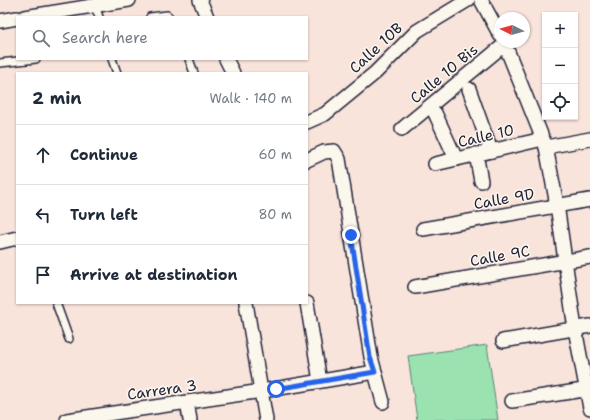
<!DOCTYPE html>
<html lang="en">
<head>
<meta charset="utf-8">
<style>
  :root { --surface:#fff; --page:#f6f6f7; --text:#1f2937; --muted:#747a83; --line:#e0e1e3 }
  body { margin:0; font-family:"Shantell Sans",sans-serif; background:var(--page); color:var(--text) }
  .controls { position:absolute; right:12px; top:12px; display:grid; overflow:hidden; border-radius:0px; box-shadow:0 1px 3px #0004 }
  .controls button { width:36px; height:36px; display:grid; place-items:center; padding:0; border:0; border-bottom:1px solid var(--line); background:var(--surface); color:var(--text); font:20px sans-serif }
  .compass { position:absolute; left:494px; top:12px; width:36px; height:36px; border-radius:50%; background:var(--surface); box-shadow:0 1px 3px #0004; rotate:276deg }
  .stop { position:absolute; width:12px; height:12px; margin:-9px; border:3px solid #2563eb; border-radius:50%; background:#fff }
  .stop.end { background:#2563eb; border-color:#fff; box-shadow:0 1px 4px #0008 }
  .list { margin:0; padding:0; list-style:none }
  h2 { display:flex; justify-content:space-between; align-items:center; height:52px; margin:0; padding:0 16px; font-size:17px }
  h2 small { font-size:13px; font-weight:400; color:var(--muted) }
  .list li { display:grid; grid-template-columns:26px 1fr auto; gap:12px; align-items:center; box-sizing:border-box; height:60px; padding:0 16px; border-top:1px solid var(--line) }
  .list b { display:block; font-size:15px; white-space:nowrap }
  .list em { font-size:13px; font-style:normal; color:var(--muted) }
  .icon { flex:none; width:22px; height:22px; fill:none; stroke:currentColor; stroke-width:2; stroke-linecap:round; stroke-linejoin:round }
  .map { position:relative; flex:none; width:590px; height:420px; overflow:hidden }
  .search { position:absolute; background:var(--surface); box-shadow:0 1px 3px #0004; left:16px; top:16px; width:292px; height:44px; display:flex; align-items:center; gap:10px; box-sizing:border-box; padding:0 14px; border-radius:0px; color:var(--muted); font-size:15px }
  .panel { position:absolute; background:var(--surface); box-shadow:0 1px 3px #0004; left:16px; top:72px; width:292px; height:232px; border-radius:0px }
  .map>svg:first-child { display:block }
</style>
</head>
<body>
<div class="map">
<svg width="590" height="420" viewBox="0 0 590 420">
  <rect width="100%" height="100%" fill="#f9e4dc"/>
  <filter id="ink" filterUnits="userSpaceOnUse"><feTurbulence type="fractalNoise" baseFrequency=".025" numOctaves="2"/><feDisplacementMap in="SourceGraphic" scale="8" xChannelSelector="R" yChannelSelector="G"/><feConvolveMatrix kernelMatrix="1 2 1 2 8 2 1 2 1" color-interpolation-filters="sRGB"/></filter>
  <g filter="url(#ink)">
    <polygon fill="#9ae2af" stroke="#5e8275" points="487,345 498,420 417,420 408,356"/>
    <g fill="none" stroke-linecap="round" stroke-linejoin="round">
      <defs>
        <g id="service">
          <polyline points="95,6 99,17"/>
          <polyline points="150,17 167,15 169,17"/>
          <polyline points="112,59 117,73"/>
          <polyline points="189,59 194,73"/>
          <polyline points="0,63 36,59"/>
          <polyline points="56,303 69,339"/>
        </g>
        <g id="minor">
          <polyline points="200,0 207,17"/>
          <polyline points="481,0 500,35"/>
          <polyline points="25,17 129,0"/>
          <polyline points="0,21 17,18"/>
          <polyline points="504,42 546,147 557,205 575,329 590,408"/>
          <polyline points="226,59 233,73"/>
          <polyline points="469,89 491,151"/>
          <polyline points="435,113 456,159"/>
          <polyline points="307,122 325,114 375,73 417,31 468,0"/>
          <polyline points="402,129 505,44"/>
          <polyline points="546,147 590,139"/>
          <polyline points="476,154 481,181"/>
          <polyline points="307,160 324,152 334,151 339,159 371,357 383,402"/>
          <polyline points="435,164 543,139"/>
          <polyline points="423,229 590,200"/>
          <polyline points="0,242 17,238"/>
          <polyline points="415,287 590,257"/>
          <polyline points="246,303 266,420"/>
          <polyline points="307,303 320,381"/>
          <polyline points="503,341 590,326"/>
          <polyline points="512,401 590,389"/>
          <polyline points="187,402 190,420"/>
          <polyline points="67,420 262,391 375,372"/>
        </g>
      </defs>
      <use href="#service" stroke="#22223b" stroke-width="10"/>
      <use href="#minor" stroke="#22223b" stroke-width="16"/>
      <use href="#service" stroke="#fbf7ec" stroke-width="7"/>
      <use href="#minor" stroke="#fbf7ec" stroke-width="13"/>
    </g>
  </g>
  <g fill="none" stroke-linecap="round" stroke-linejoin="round" filter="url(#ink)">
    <polyline stroke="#2563eb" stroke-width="5" points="276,389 375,372 370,357 351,235"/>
  </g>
  <g text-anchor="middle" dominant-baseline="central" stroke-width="3" stroke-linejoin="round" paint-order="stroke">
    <g font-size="15" fill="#22223b" stroke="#fbf7ec">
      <text transform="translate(376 48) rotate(-43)">Calle 10B</text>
      <text transform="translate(444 74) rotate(-40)">Calle 10 Bis</text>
      <text transform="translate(486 136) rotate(-13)">Calle 10</text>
      <text transform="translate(504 199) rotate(-10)">Calle 9D</text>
      <text transform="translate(500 256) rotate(-10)">Calle 9C</text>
      <text transform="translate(162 390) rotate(-8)">Carrera 3</text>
    </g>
  </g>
</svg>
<div class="controls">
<button>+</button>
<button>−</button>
<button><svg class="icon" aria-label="locate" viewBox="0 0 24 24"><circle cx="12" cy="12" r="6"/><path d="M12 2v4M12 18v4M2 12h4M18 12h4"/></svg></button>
</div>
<svg class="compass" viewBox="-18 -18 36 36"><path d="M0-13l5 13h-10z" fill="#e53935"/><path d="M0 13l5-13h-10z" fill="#747a83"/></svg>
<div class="stop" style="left:276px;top:389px"></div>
<div class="stop end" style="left:351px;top:235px"></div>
<div class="search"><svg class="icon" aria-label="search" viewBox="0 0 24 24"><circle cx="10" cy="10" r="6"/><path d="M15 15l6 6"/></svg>Search here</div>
<section class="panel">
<h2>2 min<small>Walk · 140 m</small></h2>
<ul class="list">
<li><svg class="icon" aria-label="ahead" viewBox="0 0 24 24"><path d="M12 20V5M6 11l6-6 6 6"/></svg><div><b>Continue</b></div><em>60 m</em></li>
<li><svg class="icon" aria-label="left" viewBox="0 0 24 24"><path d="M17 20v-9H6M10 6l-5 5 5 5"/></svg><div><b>Turn left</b></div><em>80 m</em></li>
<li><svg class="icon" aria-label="arrive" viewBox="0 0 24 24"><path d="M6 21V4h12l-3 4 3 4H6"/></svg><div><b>Arrive at destination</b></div></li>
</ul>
</section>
</div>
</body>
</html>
